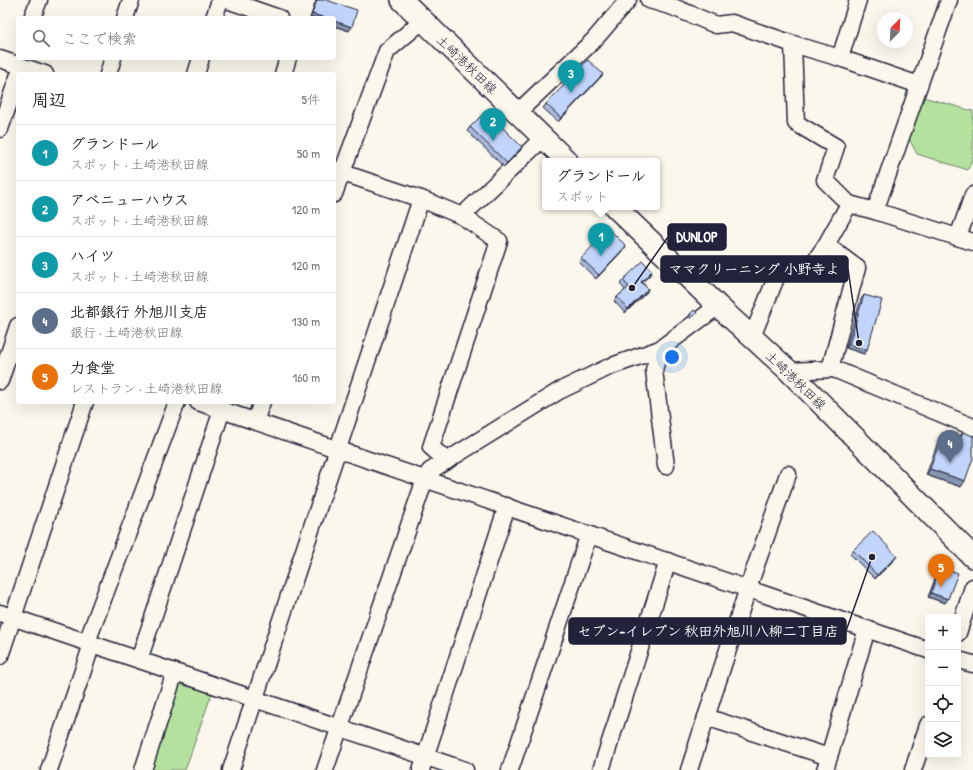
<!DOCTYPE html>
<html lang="ja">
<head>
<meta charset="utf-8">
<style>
  :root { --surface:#fff; --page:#f2f2f2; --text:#202124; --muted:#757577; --line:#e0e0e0; --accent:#7c3aed }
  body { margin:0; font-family:"Patrick Hand","Klee One",sans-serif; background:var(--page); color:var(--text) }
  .controls { position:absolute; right:12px; bottom:12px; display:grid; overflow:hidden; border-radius:4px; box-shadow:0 4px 16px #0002 }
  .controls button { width:36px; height:36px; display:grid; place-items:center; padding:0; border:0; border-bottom:1px solid var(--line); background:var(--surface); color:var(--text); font:20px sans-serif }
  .compass { position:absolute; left:877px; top:12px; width:36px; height:36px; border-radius:50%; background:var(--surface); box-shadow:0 4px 16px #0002; rotate:24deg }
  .you { position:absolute; left:672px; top:357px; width:14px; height:14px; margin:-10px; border:3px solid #fff; border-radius:50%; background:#1a73e8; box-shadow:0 0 0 6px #1a73e833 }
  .badge { display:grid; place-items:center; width:26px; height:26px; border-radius:50%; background:var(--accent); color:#fff; font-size:13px; font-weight:700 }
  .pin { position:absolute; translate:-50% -33px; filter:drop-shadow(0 1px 2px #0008) }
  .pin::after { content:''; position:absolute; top:21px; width:14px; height:12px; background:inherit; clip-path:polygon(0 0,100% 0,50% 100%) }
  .popup { position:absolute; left:542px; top:158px; width:118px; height:52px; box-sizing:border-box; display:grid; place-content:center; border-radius:4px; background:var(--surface); filter:drop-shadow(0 1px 3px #0005); font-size:13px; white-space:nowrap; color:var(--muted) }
  .popup b { font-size:15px; color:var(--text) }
  .popup::after { content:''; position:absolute; left:50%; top:100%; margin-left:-8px; border:8px solid transparent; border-top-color:var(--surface) }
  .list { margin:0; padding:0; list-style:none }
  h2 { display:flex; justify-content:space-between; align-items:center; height:52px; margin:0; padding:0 16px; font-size:17px }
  h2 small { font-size:13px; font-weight:400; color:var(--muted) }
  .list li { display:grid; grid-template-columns:26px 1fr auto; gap:12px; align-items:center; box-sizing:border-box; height:56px; padding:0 16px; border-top:1px solid var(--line) }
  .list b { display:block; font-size:15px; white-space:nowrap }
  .list p { margin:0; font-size:13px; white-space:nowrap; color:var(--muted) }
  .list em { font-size:13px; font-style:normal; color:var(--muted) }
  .icon { flex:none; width:22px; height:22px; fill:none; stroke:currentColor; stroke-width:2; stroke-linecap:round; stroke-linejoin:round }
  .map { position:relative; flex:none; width:973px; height:770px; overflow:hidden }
  .search { position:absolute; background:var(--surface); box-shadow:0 4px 16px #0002; left:16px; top:16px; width:320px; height:44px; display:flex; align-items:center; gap:10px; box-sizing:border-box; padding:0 14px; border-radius:4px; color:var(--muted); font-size:15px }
  .panel { position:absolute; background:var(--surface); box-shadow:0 4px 16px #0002; left:16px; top:72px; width:320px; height:332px; border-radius:4px }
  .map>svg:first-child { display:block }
</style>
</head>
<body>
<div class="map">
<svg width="973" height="770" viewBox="0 0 973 770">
  <rect width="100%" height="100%" fill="#fbf7ec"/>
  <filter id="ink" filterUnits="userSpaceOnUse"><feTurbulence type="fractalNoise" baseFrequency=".025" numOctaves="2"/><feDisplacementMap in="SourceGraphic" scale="8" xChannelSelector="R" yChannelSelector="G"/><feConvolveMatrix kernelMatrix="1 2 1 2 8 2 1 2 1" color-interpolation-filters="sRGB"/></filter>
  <g filter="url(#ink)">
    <g fill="#b5e19f" stroke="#6c826d">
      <polygon points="923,97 973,111 973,156 968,170 917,154 908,137"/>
      <polygon points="178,683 212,693 185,770 149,770"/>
    </g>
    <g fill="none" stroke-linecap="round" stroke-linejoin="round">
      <defs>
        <g id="minor">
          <polyline points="227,0 279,18"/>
          <polyline points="649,0 673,7 716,25 732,23 793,44 796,123 836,147 825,180 849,204 875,211 973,242"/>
          <polyline points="32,18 39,0"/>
          <polyline points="125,18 131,0"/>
          <polyline points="214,18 220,0"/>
          <polyline points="793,44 840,58 858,0"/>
          <polyline points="840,58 919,85"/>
          <polyline points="0,59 45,74"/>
          <polyline points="108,74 113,58"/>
          <polyline points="196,74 201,58"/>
          <polyline points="283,74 288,58"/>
          <polyline points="518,112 594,40 628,0"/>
          <polyline points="0,129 18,77"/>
          <polyline points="334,194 387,51 422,21"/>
          <polyline points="421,199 462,216 499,241 431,447 447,461"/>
          <polyline points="875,211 949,0"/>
          <polyline points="462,216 543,138"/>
          <polyline points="958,237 973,195"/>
          <polyline points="826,245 857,268 830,369"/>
          <polyline points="752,337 778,273 787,268 808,271 826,245 849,204"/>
          <polyline points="660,349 654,370 666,466"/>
          <polyline points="789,371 834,369 973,427"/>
          <polyline points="0,381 18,326"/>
          <polyline points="198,402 928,650"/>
          <polyline points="255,421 262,402"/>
          <polyline points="0,613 465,770"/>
          <polyline points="958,633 973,587"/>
          <polyline points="87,642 177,402"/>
          <polyline points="0,656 85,402"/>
          <polyline points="139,660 222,410"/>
          <polyline points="958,660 973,664"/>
          <polyline points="706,717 829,757"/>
          <polyline points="49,770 92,644"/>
          <polyline points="143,770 175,672"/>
          <polyline points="231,770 421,199 334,170"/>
          <polyline points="325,770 425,479 430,471 559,391 609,367 660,349 718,306"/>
          <polyline points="421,770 507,506"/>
          <polyline points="510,770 589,534"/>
          <polyline points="601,770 668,561"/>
          <polyline points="689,770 748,588 788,474"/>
          <polyline points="825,770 867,629"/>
          <polyline points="913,770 928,725"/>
        </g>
        <g id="major">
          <polyline points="402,0 567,161"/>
          <polyline points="615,207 718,306 789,371 973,557"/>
        </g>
      </defs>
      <use href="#minor" stroke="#22223b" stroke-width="19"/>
      <use href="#major" stroke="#22223b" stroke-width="24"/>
      <use href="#minor" stroke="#fbf7ec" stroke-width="16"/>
      <use href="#major" stroke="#fbf7ec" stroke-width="21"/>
    </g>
    <g fill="#a6b7d7" stroke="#22223b">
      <polygon points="316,0 326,0 349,31 310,18"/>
      <polygon points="603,74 600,78 558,122 543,108 546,104"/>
      <polygon points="470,127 522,147 520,151 504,167 467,131"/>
      <polygon points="626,246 623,250 596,279 579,262 581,258"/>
      <polygon points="650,275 642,282 648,289 646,293 625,313 614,301 617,297 625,290 620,284 623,280"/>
      <polygon points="864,295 867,350 864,354 846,348 861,299"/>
      <polygon points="697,313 691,319 689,316 690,314"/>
      <polygon points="963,432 961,487 926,475 939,439 943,433 958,439"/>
      <polygon points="853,550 897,556 894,560 875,579 850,554"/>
      <polygon points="940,567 948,599 945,603 928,597 938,571"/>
    </g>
    <g fill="#8795af" stroke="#22223b">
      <polygon points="312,14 326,18 310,18"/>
      <polygon points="334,21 352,27 349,31 334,26"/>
      <polygon points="603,74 600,78 558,122 561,118"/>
      <polygon points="522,147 520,151 504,167 507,163"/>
      <polygon points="626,246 623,250 596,279 599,275"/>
      <polygon points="652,271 650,275 638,286 641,282"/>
      <polygon points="648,289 646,293 625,313 628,309"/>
      <polygon points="849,344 867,350 864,354 846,348"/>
      <polygon points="930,469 965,481 961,487 926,475"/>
      <polygon points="897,556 894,560 875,579 877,575"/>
      <polygon points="931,593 948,599 945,603 928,597"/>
    </g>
    <g fill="#c1d5fa" stroke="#22223b">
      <polygon points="317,0 326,0 357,10 352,27 334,21 334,18 326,18 312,14"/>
      <polygon points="588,60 603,74 561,118 546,104"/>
      <polygon points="486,111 522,147 507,163 470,127"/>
      <polygon points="609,229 626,246 599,275 581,258"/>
      <polygon points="643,261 652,271 641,282 648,289 628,309 617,297 629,287 623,280"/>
      <polygon points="864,295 882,300 867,350 849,344"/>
      <polygon points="694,310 697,313 693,317 690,314"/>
      <polygon points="963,432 973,436 973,458 965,481 930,469 943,433 960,439"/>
      <polygon points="873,531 897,556 877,575 853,550"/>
      <polygon points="940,567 958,573 948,599 931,593"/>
    </g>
  </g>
  <g text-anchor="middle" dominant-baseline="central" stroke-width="4" stroke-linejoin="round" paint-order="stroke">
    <g font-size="13" fill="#22223b" stroke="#fbf7ec">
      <text transform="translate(467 64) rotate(44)">土崎港秋田線</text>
      <text transform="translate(796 380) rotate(44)">土崎港秋田線</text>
    </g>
  </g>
  <path fill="none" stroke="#22223b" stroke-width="1.5" d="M632 288L668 237M859 343L848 269M872 557L846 631"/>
  <g fill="#22223b" stroke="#fbf7ec" stroke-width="1.5">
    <circle cx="632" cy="288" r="4"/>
    <circle cx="859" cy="343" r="4"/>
    <circle cx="872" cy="557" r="4"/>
  </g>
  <g fill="#22223b" stroke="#22223b" stroke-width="1.5">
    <rect x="668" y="224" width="58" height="26" rx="4"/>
    <rect x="661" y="256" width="187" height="26" rx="4"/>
    <rect x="569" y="618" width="277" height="26" rx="4"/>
  </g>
  <g font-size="14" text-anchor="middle" font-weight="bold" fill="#fff">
    <text x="697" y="242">DUNLOP</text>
    <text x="754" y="274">ママクリーニング 小野寺よ</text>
    <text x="708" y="636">セブン-イレブン 秋田外旭川八柳二丁目店</text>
  </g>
</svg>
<div class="controls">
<button>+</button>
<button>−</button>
<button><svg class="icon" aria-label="locate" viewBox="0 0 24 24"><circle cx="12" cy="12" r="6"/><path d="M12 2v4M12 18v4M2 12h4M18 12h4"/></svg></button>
<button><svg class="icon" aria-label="layers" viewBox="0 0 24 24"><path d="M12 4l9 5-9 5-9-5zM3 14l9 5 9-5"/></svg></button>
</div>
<svg class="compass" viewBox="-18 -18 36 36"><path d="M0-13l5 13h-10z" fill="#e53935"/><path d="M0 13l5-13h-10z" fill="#757577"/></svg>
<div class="you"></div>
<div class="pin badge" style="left:601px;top:256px;background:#0f9aa8">1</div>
<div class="popup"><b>グランドール</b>スポット</div>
<div class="pin badge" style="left:493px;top:141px;background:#0f9aa8">2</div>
<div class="pin badge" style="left:571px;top:93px;background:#0f9aa8">3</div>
<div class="pin badge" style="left:950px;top:463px;background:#5c6f8a">4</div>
<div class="pin badge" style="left:941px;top:587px;background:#e8710a">5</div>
<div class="search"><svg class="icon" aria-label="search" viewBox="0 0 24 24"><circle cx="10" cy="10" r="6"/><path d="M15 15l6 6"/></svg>ここで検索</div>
<section class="panel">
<h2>周辺<small>5件</small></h2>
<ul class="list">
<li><span class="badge" style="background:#0f9aa8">1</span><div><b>グランドール</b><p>スポット · 土崎港秋田線</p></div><em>50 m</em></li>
<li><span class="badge" style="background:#0f9aa8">2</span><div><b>アベニューハウス</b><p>スポット · 土崎港秋田線</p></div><em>120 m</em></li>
<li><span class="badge" style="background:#0f9aa8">3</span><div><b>ハイツ</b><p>スポット · 土崎港秋田線</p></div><em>120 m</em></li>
<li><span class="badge" style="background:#5c6f8a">4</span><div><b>北都銀行 外旭川支店</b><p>銀行 · 土崎港秋田線</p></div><em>130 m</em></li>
<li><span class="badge" style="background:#e8710a">5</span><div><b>力食堂</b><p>レストラン · 土崎港秋田線</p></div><em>160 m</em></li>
</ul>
</section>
</div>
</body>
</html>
